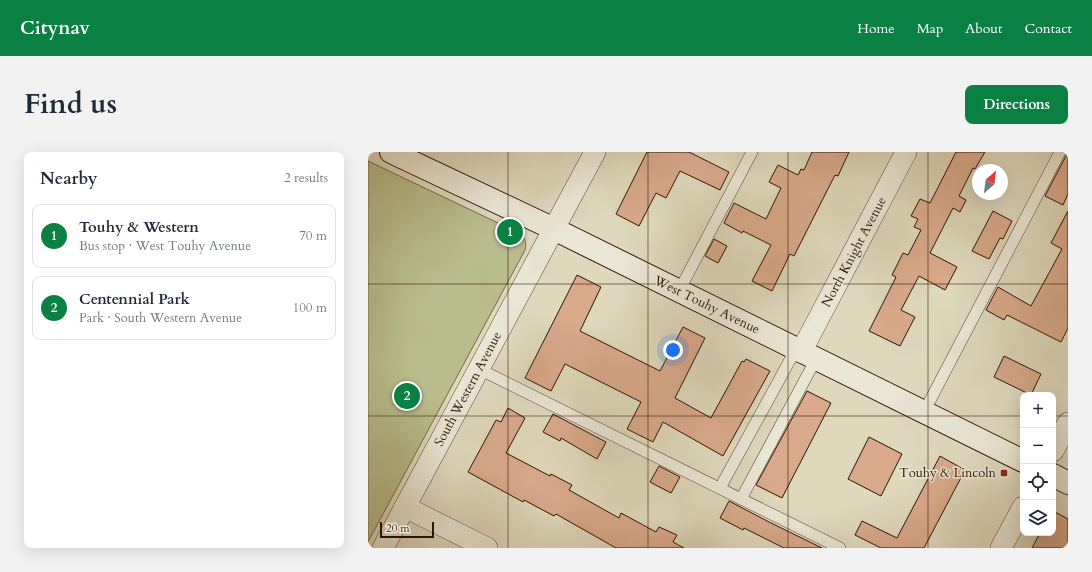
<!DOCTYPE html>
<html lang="en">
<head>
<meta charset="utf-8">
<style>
  :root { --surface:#fff; --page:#f2f2f3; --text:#1f2937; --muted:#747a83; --line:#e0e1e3; --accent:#0b8043 }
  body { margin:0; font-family:Cardo,serif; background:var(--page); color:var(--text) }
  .controls { position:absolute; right:12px; bottom:12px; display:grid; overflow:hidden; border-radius:8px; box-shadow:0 4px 16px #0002 }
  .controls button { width:36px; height:36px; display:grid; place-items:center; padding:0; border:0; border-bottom:1px solid var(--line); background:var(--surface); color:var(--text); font:20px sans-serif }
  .compass { position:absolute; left:604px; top:12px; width:36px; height:36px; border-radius:50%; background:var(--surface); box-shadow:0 4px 16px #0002; rotate:28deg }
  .scale { position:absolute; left:12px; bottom:10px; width:54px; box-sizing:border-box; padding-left:4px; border:2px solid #2f1401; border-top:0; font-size:11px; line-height:14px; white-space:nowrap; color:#2f1401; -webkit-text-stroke:3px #eae6d4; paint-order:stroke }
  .you { position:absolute; left:305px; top:198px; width:14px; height:14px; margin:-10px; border:3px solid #fff; border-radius:50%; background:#1a73e8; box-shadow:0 0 0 6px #1a73e833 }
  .badge { display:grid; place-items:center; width:26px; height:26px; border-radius:50%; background:var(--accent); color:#fff; font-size:13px; font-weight:700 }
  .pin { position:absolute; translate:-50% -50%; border:2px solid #fff; box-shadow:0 1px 4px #0006 }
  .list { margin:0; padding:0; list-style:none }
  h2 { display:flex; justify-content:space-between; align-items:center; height:52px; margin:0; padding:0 16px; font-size:17px }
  h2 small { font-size:13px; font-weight:400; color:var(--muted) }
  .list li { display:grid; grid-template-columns:26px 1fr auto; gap:12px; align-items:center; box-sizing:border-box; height:64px; margin:0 8px 8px; padding:0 8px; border:1px solid var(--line); border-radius:8px }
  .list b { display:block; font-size:15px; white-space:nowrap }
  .list p { margin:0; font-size:13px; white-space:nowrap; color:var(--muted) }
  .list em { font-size:13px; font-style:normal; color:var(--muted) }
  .icon { flex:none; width:22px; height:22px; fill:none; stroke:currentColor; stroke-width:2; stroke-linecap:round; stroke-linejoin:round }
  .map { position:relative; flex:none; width:700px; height:396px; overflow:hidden; border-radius:8px }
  header { display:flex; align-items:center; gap:24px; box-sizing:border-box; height:56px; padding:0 20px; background:var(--accent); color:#fff }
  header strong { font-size:19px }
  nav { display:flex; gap:22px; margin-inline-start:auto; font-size:14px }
  .intro { display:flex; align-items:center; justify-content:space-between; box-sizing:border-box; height:96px; padding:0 24px }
  h1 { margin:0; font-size:28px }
  .button { padding:10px 18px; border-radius:8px; background:var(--accent); color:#fff; font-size:14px; font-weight:700 }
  main { display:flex; gap:24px; padding:0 24px }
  aside { flex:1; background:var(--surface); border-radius:8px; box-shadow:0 4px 16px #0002 }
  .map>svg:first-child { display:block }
</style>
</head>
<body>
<header>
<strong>Citynav</strong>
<nav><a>Home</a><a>Map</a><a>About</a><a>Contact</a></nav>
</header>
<div class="intro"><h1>Find us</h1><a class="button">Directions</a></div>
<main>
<aside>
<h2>Nearby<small>2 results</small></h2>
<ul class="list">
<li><span class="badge">1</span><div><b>Touhy &amp; Western</b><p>Bus stop · West Touhy Avenue</p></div><em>70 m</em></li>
<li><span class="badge">2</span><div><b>Centennial Park</b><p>Park · South Western Avenue</p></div><em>100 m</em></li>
</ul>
</aside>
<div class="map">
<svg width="700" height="396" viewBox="0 0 700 396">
  <rect width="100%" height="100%" fill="#dfd8bd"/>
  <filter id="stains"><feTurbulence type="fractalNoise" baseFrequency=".005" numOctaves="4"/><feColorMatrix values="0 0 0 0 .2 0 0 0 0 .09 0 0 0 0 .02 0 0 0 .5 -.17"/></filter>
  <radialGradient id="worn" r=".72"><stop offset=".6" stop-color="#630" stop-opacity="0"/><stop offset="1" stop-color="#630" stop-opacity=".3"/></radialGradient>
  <path fill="#b9bc8c" stroke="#746846" d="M0,9L151,81C157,86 159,90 157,98L0,390Z"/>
  <g fill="#d8a98b" stroke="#2f1401">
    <polygon points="279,0 321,0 361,20 352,38 312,19 298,46 288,41 271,74 248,62"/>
    <polygon points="444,0 481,0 470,24 467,23 426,104 422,102 404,139 384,129 403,93 375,79 374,81 356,71 366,51 398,67 413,36 401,30 410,13 430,23 433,17 436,18"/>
    <polygon points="588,0 617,0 607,17 605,16 591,44 598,48 592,60 585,56 562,101 589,115 577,138 551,124 533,158 547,165 532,194 501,179 528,125 524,123 535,101 540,103 553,78 546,75 550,67 543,64 552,47 562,51"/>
    <polygon points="700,0 700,42 695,53 677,44"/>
    <polygon points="625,59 644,69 635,87 632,86 621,107 604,99"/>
    <polygon points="700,59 700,176 693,190 639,163 636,168 618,158 630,135 663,154 694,97 683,91"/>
    <polygon points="346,87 359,94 350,111 337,104"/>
    <polygon points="209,123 233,135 212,179 292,219 315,175 337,186 307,246 343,266 374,209 376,210 378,207 402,219 355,304 295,270 285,290 259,277 273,250 197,212 183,239 157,226"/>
    <polygon points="636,204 673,222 663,243 626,225"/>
    <polygon points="439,239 463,251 414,346 388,333"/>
    <polygon points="140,256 157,266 138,301 182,324 183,322 204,333 201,338 251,366 253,361 288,380 291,375 309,383 305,390 316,396 248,396 188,362 186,364 156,348 155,350 100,320 128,268 133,270"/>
    <polygon points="185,262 238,290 229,307 193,286 192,289 175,280"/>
    <polygon points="501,285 534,302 513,344 480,327"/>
    <polygon points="572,304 597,318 556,396 513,396 487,383 494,369 529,386"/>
    <polygon points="291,314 312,325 303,341 282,330"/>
    <polygon points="361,349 401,370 454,396 416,396 376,376 375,378 352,366"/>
    <polygon points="685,359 700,367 700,396 664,396 672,381 685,381"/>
  </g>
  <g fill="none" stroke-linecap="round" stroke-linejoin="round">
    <defs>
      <g id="lane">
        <polyline points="311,139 384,0"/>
        <polyline points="111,217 472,396"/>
        <polyline points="556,260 692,0"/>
        <polyline points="352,336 428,197"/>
        <polyline points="373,347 448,207"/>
      </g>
      <g id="street">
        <polyline points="433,200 538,0"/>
        <polyline points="685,299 700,271"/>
        <polyline points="37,355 119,396"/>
        <polyline points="15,396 227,0"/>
        <polyline points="633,396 655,355"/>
      </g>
      <g id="secondary">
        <polyline points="23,0 186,77 655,309"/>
        <polyline points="685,323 700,331"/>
      </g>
    </defs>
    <use href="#lane" stroke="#5b4530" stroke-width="12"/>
    <use href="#street" stroke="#5b4530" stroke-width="22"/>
    <use href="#secondary" stroke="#2f1401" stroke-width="24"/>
    <use href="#lane" stroke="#eae6d4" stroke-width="11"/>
    <use href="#street" stroke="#eae6d4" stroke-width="21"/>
    <use href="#secondary" stroke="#eae6d4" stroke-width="22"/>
  </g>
  <path fill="none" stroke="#2f1401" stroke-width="1" stroke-opacity="0.55" d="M140,0V396M280,0V396M420,0V396M560,0V396M0,132H700M0,264H655M685,264H700"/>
  <rect fill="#8f2418" stroke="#eae6d4" stroke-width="1.5" x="632" y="317" width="8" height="8" rx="2"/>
  <g text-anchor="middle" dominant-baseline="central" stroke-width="3" stroke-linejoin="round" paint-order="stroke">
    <g font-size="13" fill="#2f1401" stroke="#eae6d4">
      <text transform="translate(486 100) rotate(-62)">North Knight Avenue</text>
      <text transform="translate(339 153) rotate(26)">West Touhy Avenue</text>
      <text transform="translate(100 237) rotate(-62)">South Western Avenue</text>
    </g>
    <g font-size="13" fill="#2f1401" stroke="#eae6d4" text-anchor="end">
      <text x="628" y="321">Touhy &amp; Lincoln</text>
    </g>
  </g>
  <rect width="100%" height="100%" filter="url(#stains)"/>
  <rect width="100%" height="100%" fill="url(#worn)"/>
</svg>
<div class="controls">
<button>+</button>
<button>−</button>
<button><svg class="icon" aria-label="locate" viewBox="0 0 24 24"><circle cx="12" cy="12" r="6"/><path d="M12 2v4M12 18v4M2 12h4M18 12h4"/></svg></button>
<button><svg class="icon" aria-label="layers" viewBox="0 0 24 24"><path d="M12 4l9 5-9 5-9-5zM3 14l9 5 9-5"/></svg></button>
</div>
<svg class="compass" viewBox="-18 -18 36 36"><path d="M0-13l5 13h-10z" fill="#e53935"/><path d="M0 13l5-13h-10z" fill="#747a83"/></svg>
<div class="scale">20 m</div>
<div class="you"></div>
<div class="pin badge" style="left:142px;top:80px">1</div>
<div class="pin badge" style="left:39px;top:244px">2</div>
</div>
</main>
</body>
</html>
